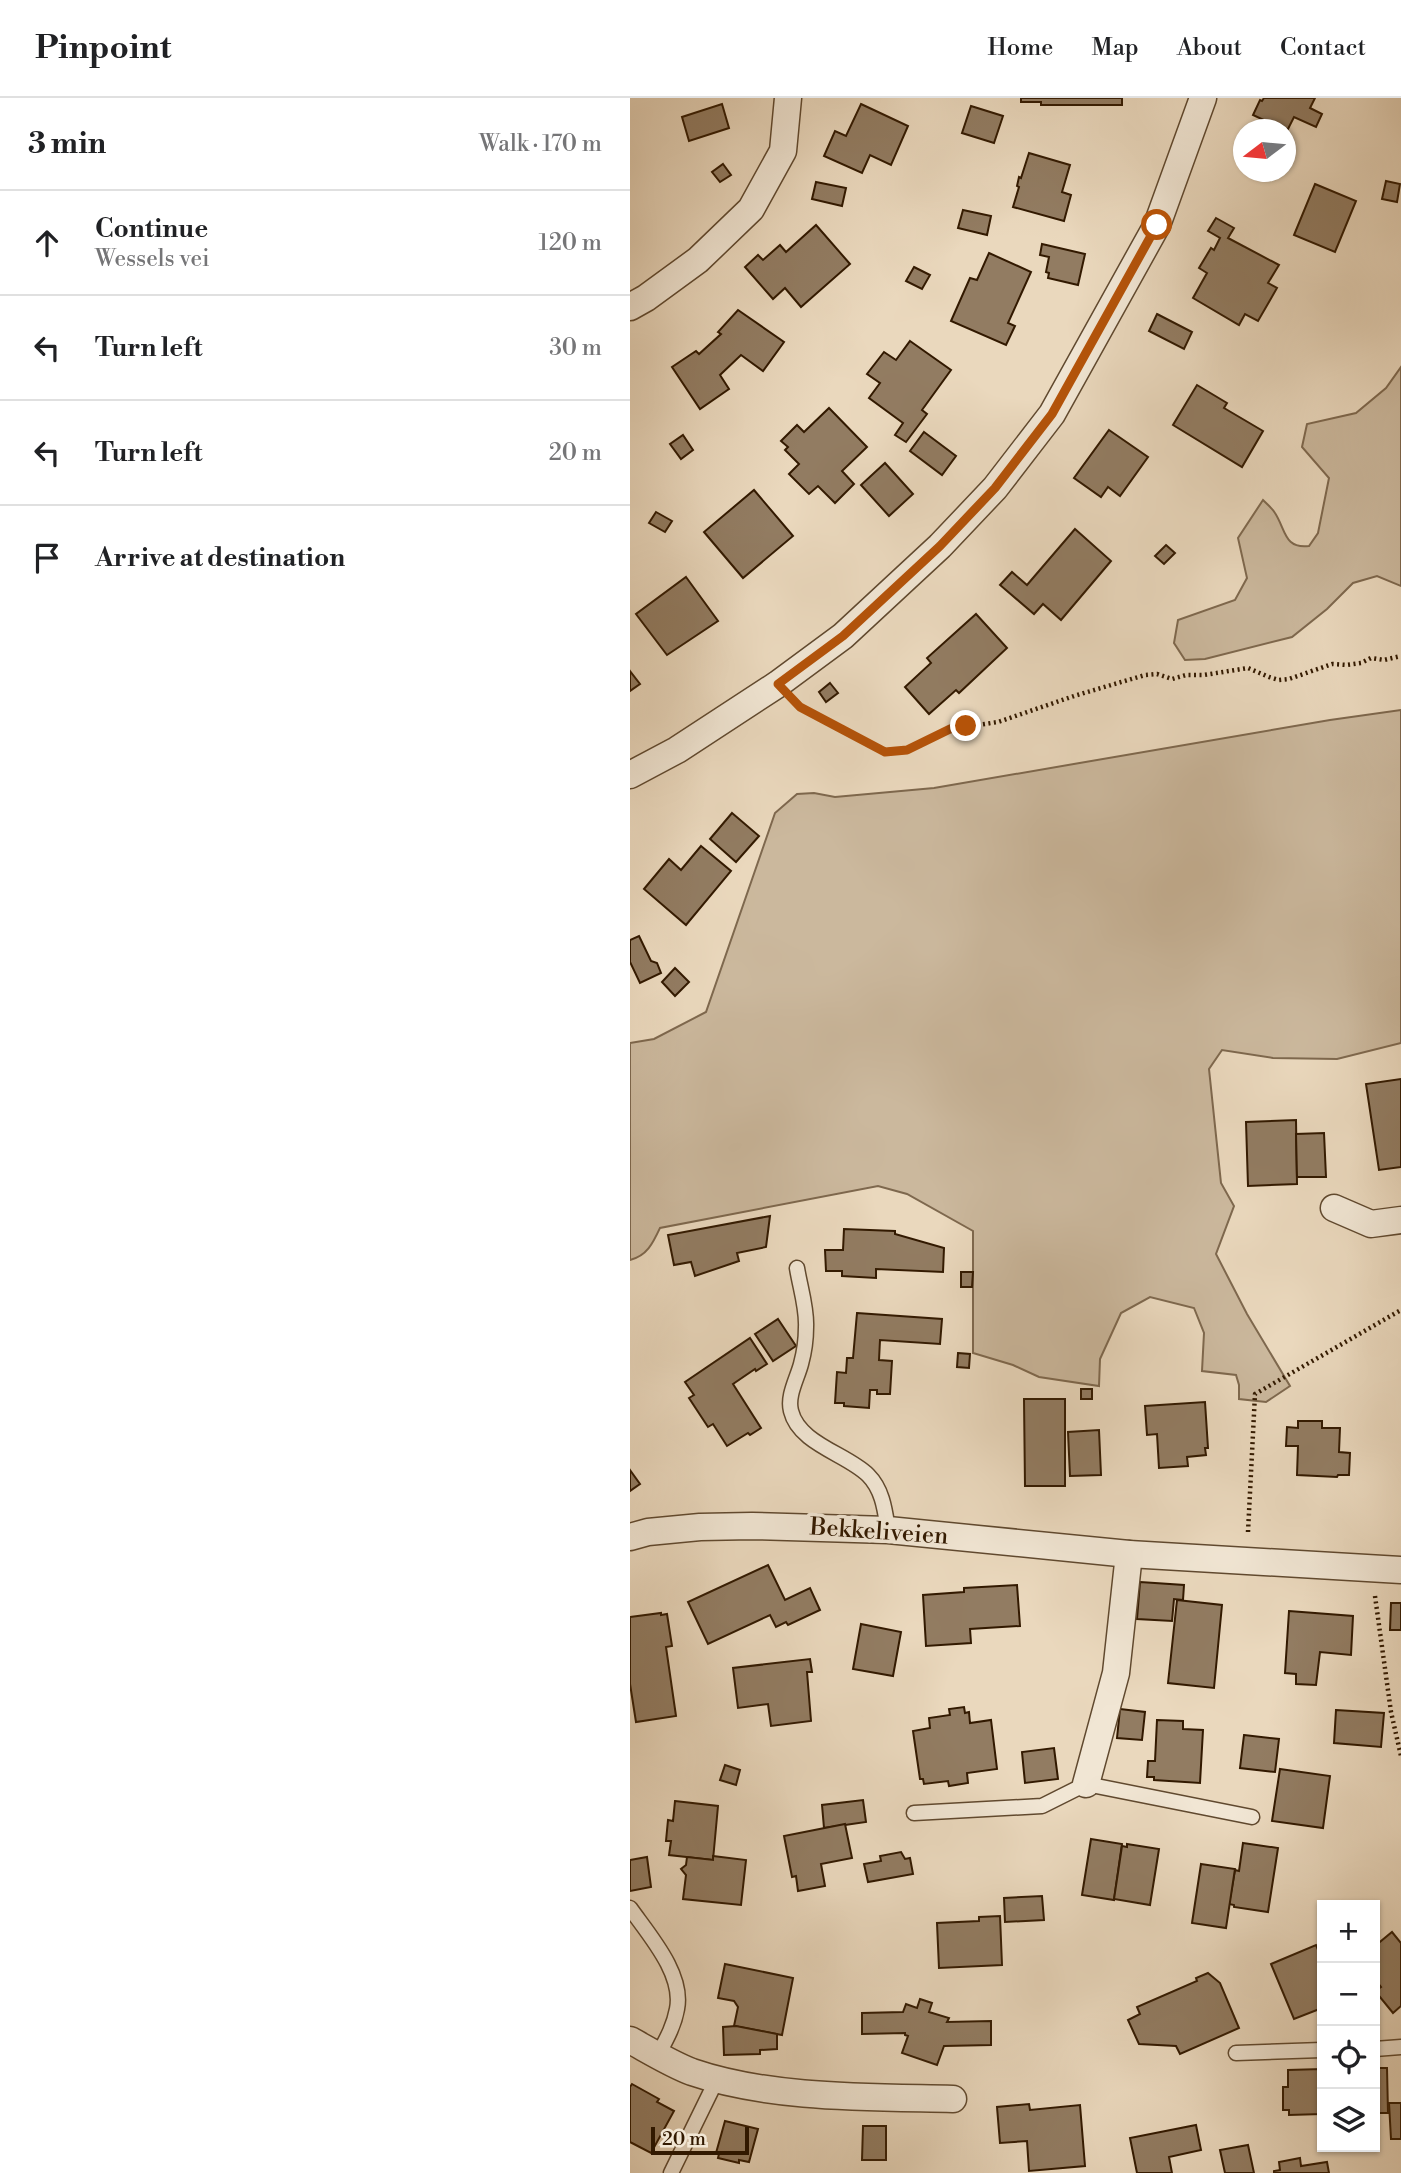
<!DOCTYPE html>
<html lang="en">
<head>
<meta charset="utf-8">
<style>
  :root { --surface:#fff; --page:#f6f6f6; --text:#202124; --muted:#757577; --line:#e0e0e0 }
  body { margin:0; font-family:"Libre Bodoni",serif; background:var(--page); color:var(--text) }
  .controls { position:absolute; right:21px; bottom:21px; display:grid; overflow:hidden; border-radius:0px; box-shadow:0 2px 5px #0004 }
  .controls button { width:63px; height:63px; display:grid; place-items:center; padding:0; border:0; border-bottom:2px solid var(--line); background:var(--surface); color:var(--text); font:35px sans-serif }
  .compass { position:absolute; left:603px; top:21px; width:63px; height:63px; border-radius:50%; background:var(--surface); box-shadow:0 2px 5px #0004; rotate:254deg }
  .scale { position:absolute; left:21px; bottom:18px; width:98px; box-sizing:border-box; padding-left:7px; border:4px solid #321900; border-top:0; font-size:19px; line-height:24px; white-space:nowrap; color:#321900; -webkit-text-stroke:5px #f1e6d4; paint-order:stroke }
  .stop { position:absolute; width:21px; height:21px; margin:-16px; border:5px solid #b45309; border-radius:50%; background:#fff }
  .stop.end { background:#b45309; border-color:#fff; box-shadow:0 2px 7px #0008 }
  .list { margin:0; padding:0; list-style:none }
  h2 { display:flex; justify-content:space-between; align-items:center; height:91px; margin:0; padding:0 28px; font-size:30px }
  h2 small { font-size:23px; font-weight:400; color:var(--muted) }
  .list li { display:grid; grid-template-columns:46px 1fr auto; gap:21px; align-items:center; box-sizing:border-box; height:105px; padding:0 28px; border-top:2px solid var(--line) }
  .list b { display:block; font-size:26px; white-space:nowrap }
  .list p { margin:0; font-size:23px; white-space:nowrap; color:var(--muted) }
  .list em { font-size:23px; font-style:normal; color:var(--muted) }
  .icon { flex:none; width:38px; height:38px; fill:none; stroke:currentColor; stroke-width:2; stroke-linecap:round; stroke-linejoin:round }
  .map { position:relative; flex:none; width:771px; height:2075px; overflow:hidden }
  header { display:flex; align-items:center; gap:42px; box-sizing:border-box; height:98px; padding:0 35px; background:var(--surface); border-bottom:2px solid var(--line) }
  header strong { font-size:33px }
  nav { display:flex; gap:38px; margin-inline-start:auto; font-size:24px }
  main { display:flex }
  aside { flex:1; background:var(--surface) }
  .map>svg:first-child { display:block }
</style>
</head>
<body>
<header>
<strong>Pinpoint</strong>
<nav><a>Home</a><a>Map</a><a>About</a><a>Contact</a></nav>
</header>
<main>
<aside>
<h2>3 min<small>Walk · 170 m</small></h2>
<ul class="list">
<li><svg class="icon" aria-label="ahead" viewBox="0 0 24 24"><path d="M12 20V5M6 11l6-6 6 6"/></svg><div><b>Continue</b><p>Wessels vei</p></div><em>120 m</em></li>
<li><svg class="icon" aria-label="left" viewBox="0 0 24 24"><path d="M17 20v-9H6M10 6l-5 5 5 5"/></svg><div><b>Turn left</b></div><em>30 m</em></li>
<li><svg class="icon" aria-label="left" viewBox="0 0 24 24"><path d="M17 20v-9H6M10 6l-5 5 5 5"/></svg><div><b>Turn left</b></div><em>20 m</em></li>
<li><svg class="icon" aria-label="arrive" viewBox="0 0 24 24"><path d="M6 21V4h12l-3 4 3 4H6"/></svg><div><b>Arrive at destination</b></div></li>
</ul>
</aside>
<div class="map">
<svg width="771" height="2075" viewBox="0 0 771 2075">
  <rect width="100%" height="100%" fill="#ead8bd"/>
  <filter id="stains"><feTurbulence type="fractalNoise" baseFrequency=".00286" numOctaves="4"/><feColorMatrix values="0 0 0 0 .2 0 0 0 0 .09 0 0 0 0 .02 0 0 0 .5 -.17"/></filter>
  <radialGradient id="worn" r=".72"><stop offset=".6" stop-color="#630" stop-opacity="0"/><stop offset="1" stop-color="#630" stop-opacity=".3"/></radialGradient>
  <g fill="#cbb89d" stroke="#7e684e" stroke-width="2">
    <path d="M771,269V488L747,478L723,485L697,511L662,539L575,561L555,562L544,545L548,522L605,502L617,480L608,440L633,402C637,406 642,410 645,415C656,432 654,451 679,448L688,435L699,380L672,349L677,326L726,315L756,290Z"/>
    <path d="M771,612V945L707,961L643,960L592,952L579,971L591,1085L604,1108L586,1156L617,1216L660,1288L636,1304L609,1301V1287L606,1277L572,1273L574,1235L564,1210L520,1199L491,1215L470,1261L469,1288L409,1279L383,1267L343,1255V1133L277,1096L248,1088L30,1130C23,1145 17,1158 0,1162V945L24,941L76,914L145,715L167,696L184,695L205,699L304,690L700,622Z"/>
  </g>
  <g fill="#927c62" stroke="#321900" stroke-width="2">
    <polygon points="391,0 492,0 492,7 411,7 411,4 391,4"/>
    <polygon points="634,0 685,0 680,10 692,16 686,29 664,19 657,33 623,17 630,2 632,3"/>
    <polygon points="92,6 99,30 59,43 52,19"/>
    <polygon points="231,6 278,28 261,67 240,57 232,75 194,58 205,33 216,38"/>
    <polygon points="341,8 373,18 364,45 332,35"/>
    <polygon points="399,55 440,67 432,94 441,97 434,123 383,109 389,89 387,88 389,79 391,80"/>
    <polygon points="93,66 101,77 90,84 82,74"/>
    <polygon points="756,83 770,86 767,104 752,101"/>
    <polygon points="186,84 216,90 212,108 182,101"/>
    <polygon points="685,86 726,103 705,154 664,137"/>
    <polygon points="333,112 361,118 357,137 328,130"/>
    <polygon points="586,120 604,130 598,140 649,167 638,185 647,190 628,223 615,216 609,227 563,200 577,175 569,170 581,150 584,152 590,140 578,133"/>
    <polygon points="186,127 220,166 171,209 155,190 143,201 115,169 128,157 133,162 150,147 156,154"/>
    <polygon points="412,146 455,156 448,187 418,180 419,175 416,174 419,159 410,157"/>
    <polygon points="359,155 401,174 378,225 385,228 376,247 321,223 340,180 347,182"/>
    <polygon points="284,169 300,177 292,191 276,183"/>
    <polygon points="108,212 154,244 133,273 111,257 90,277 99,291 70,311 42,269 66,253 69,256 91,236 88,234"/>
    <polygon points="527,216 562,234 554,251 519,233"/>
    <polygon points="280,243 321,272 292,312 297,316 276,344 265,337 273,325 239,300 250,285 237,276 254,254 266,262"/>
    <polygon points="567,287 597,305 594,310 633,333 612,369 543,327"/>
    <polygon points="199,310 237,349 212,373 224,386 205,405 188,388 179,396 159,376 169,366 155,352 158,349 151,343 167,327 174,334"/>
    <polygon points="479,332 518,359 490,398 478,389 471,399 444,380"/>
    <polygon points="294,334 326,358 312,377 280,353"/>
    <polygon points="53,337 63,352 51,361 40,346"/>
    <polygon points="255,365 283,396 259,418 231,387"/>
    <polygon points="124,392 163,438 113,480 74,434"/>
    <polygon points="26,414 42,423 35,434 19,425"/>
    <polygon points="445,431 481,463 431,522 413,506 404,516 370,487 382,474 397,487"/>
    <polygon points="536,447 545,455 534,466 525,458"/>
    <polygon points="56,479 88,523 37,557 6,516"/>
    <polygon points="346,516 377,550 329,595 326,592 299,616 275,589 301,565 297,560"/>
    <polygon points="0,573 10,586 0,593"/>
    <polygon points="200,585 208,595 196,604 189,594"/>
    <polygon points="102,715 129,738 106,764 80,741"/>
    <polygon points="71,748 101,773 56,827 14,791 39,761 51,772"/>
    <polygon points="9,838 21,863 27,865 31,875 10,885 0,864 0,842"/>
    <polygon points="45,870 59,884 45,898 32,884"/>
    <polygon points="771,981 771,1069 749,1072 736,986"/>
    <polygon points="666,1022 667,1086 618,1088 616,1024"/>
    <polygon points="694,1035 696,1079 667,1079 666,1036"/>
    <polygon points="140,1118 136,1149 107,1155 109,1163 65,1178 61,1164 44,1167 38,1137"/>
    <polygon points="214,1131 265,1133 265,1136 314,1150 313,1174 246,1171 246,1180 212,1178 212,1173 196,1173 195,1152 213,1152"/>
    <polygon points="331,1174 343,1174 342,1189 331,1189"/>
    <polygon points="227,1215 312,1221 310,1246 250,1242 249,1262 262,1263 260,1296 247,1296 247,1292 240,1292 239,1310 214,1308 214,1305 205,1305 207,1274 216,1275 217,1260 223,1260"/>
    <polygon points="148,1221 166,1248 143,1263 125,1236"/>
    <polygon points="120,1240 137,1266 126,1273 125,1271 103,1286 131,1330 120,1337 118,1335 97,1348 83,1326 78,1329 59,1300 64,1297 55,1284"/>
    <polygon points="328,1255 340,1256 339,1270 327,1269"/>
    <rect x="451" y="1291" width="11" height="10"/>
    <polygon points="394,1301 435,1301 435,1388 395,1388"/>
    <polygon points="575,1304 578,1350 575,1350 576,1357 557,1359 558,1368 529,1370 527,1336 517,1337 515,1308"/>
    <polygon points="668,1323 692,1323 692,1330 710,1330 709,1354 720,1355 719,1377 708,1377 707,1379 667,1377 668,1348 656,1348 657,1329 668,1330"/>
    <polygon points="469,1332 471,1377 440,1378 438,1334"/>
    <polygon points="0,1372 10,1386 0,1393"/>
    <polygon points="138,1467 155,1502 180,1490 190,1512 158,1527 156,1524 146,1529 140,1517 78,1546 58,1504"/>
    <polygon points="510,1484 554,1487 553,1502 544,1501 542,1523 507,1521"/>
    <polygon points="387,1487 390,1528 340,1531 341,1545 296,1548 293,1497 334,1494 334,1490"/>
    <polygon points="547,1502 592,1507 584,1590 538,1585"/>
    <polygon points="761,1505 771,1505 771,1532 760,1532"/>
    <polygon points="659,1513 723,1518 721,1557 690,1554 686,1587 666,1586 666,1576 655,1575"/>
    <polygon points="31,1515 31,1517 37,1516 42,1548 36,1549 46,1618 6,1624 0,1586 0,1519"/>
    <polygon points="231,1526 271,1534 263,1578 223,1571"/>
    <polygon points="180,1561 182,1574 177,1574 181,1623 141,1628 138,1606 108,1610 103,1570"/>
    <polygon points="334,1609 335,1615 339,1614 340,1625 361,1622 367,1671 337,1675 338,1685 319,1688 318,1683 294,1686 293,1681 290,1681 283,1633 300,1630 299,1620 320,1617 319,1611"/>
    <polygon points="490,1611 515,1614 512,1642 487,1640"/>
    <polygon points="706,1612 754,1615 751,1649 704,1645"/>
    <polygon points="527,1622 553,1623 553,1631 573,1632 570,1685 524,1682 524,1679 517,1679 518,1663 525,1663"/>
    <polygon points="614,1637 649,1641 645,1674 610,1670"/>
    <polygon points="424,1650 428,1681 395,1685 392,1654"/>
    <polygon points="95,1667 110,1672 106,1687 90,1682"/>
    <polygon points="650,1671 700,1678 693,1730 642,1723"/>
    <polygon points="233,1702 236,1724 194,1730 192,1707"/>
    <polygon points="45,1703 88,1708 83,1762 39,1757 41,1743 36,1743 38,1722 43,1723"/>
    <polygon points="215,1726 222,1760 191,1766 195,1788 168,1793 166,1778 162,1779 154,1738"/>
    <polygon points="461,1741 492,1746 484,1802 452,1797"/>
    <polygon points="613,1745 648,1750 638,1814 604,1809 604,1807 599,1806 605,1772 609,1773"/>
    <polygon points="497,1746 529,1751 520,1807 484,1801 492,1748 497,1749"/>
    <polygon points="271,1754 275,1761 280,1760 283,1776 238,1784 234,1766 251,1763 250,1758"/>
    <polygon points="83,1758 116,1762 111,1807 53,1801 56,1777 51,1771 56,1767 57,1759 83,1762"/>
    <polygon points="17,1759 21,1789 0,1793 0,1762"/>
    <polygon points="571,1766 605,1771 596,1830 562,1825"/>
    <polygon points="412,1798 414,1822 375,1824 374,1800"/>
    <polygon points="370,1818 372,1867 309,1870 307,1825 349,1823 349,1819"/>
    <polygon points="762,1834 771,1845 771,1908 763,1915 745,1893 751,1889 745,1881 745,1848"/>
    <polygon points="686,1847 692,1862 692,1910 664,1921 641,1866"/>
    <polygon points="95,1866 163,1880 152,1937 104,1928 108,1909 104,1903 88,1900"/>
    <polygon points="578,1875 590,1885 609,1930 550,1956 546,1948 509,1946 498,1922 510,1916 507,1909 567,1883 566,1880"/>
    <polygon points="290,1901 302,1905 299,1914 319,1920 317,1924 361,1923 361,1947 314,1948 307,1967 272,1955 278,1938 275,1937 275,1935 232,1936 232,1915 273,1914 276,1906 287,1910"/>
    <polygon points="106,1928 147,1936 147,1951 130,1952 130,1956 94,1957 93,1929"/>
    <polygon points="745,1970 757,1970 758,2015 745,2015"/>
    <polygon points="692,1971 692,2016 659,2017 659,2012 653,2012 653,1989 658,1989 658,1972"/>
    <polygon points="2,1986 29,2001 27,2004 44,2013 21,2055 0,2044 0,1989"/>
    <polygon points="759,2005 771,2005 771,2041 761,2041"/>
    <polygon points="399,2006 400,2012 450,2007 455,2068 399,2073 397,2043 370,2045 367,2009"/>
    <polygon points="95,2023 128,2031 119,2064 109,2062 109,2065 88,2060 89,2056 86,2055"/>
    <polygon points="566,2027 571,2052 539,2059 542,2075 507,2075 500,2040"/>
    <polygon points="233,2028 256,2028 256,2062 232,2062"/>
    <polygon points="618,2047 624,2075 595,2075 590,2052"/>
    <polygon points="670,2060 671,2068 697,2064 699,2075 644,2075 644,2073 650,2072 649,2064"/>
  </g>
  <g fill="none" stroke-linecap="round" stroke-linejoin="round">
    <defs>
      <g id="lane">
        <path d="M167,1170C170,1189 177,1210 176,1229C176,1241 174,1255 171,1266C167,1281 157,1298 161,1313C169,1346 217,1356 238,1377C253,1392 255,1413 258,1432"/>
        <polyline points="284,1715 412,1708 456,1686 622,1719"/>
        <path d="M0,1810C19,1837 54,1876 47,1911C44,1928 36,1942 28,1957"/>
        <polyline points="745,1951 771,1949"/>
        <polyline points="606,1955 692,1952"/>
        <polyline points="41,2075 87,1981"/>
      </g>
      <g id="street">
        <polyline points="0,209 16,200 68,162 121,111 153,53 158,0"/>
        <polyline points="0,677 47,652 148,586 213,538 310,448 365,390 422,316 527,127 573,0"/>
        <polyline points="704,1110 741,1126 771,1122"/>
        <polyline points="0,1439 18,1434 70,1429 122,1428 258,1432 499,1456 771,1472"/>
        <polyline points="456,1686 486,1575 499,1456"/>
        <path d="M0,1942C20,1953 41,1966 62,1974C141,2001 240,1999 323,2001"/>
      </g>
    </defs>
    <use href="#lane" stroke="#60492f" stroke-width="17"/>
    <use href="#street" stroke="#60492f" stroke-width="29"/>
    <g stroke="#321900" stroke-width="4.5" stroke-dasharray="2 3.5" stroke-linecap="butt">
      <polyline points="167,606 255,654 277,652 320,631 368,624 444,598 515,577 527,576 542,581 556,577 574,577 618,570 639,579 649,582 659,581 702,566 717,567 731,565 741,560 754,562 771,558"/>
      <polyline points="618,1434 625,1296 771,1212"/>
      <polyline points="745,1498 761,1614 771,1658"/>
    </g>
    <use href="#lane" stroke="#f1e6d4" stroke-width="14"/>
    <use href="#street" stroke="#f1e6d4" stroke-width="26"/>
  </g>
  <g fill="none" stroke-linecap="round" stroke-linejoin="round">
    <polyline stroke="#b45309" stroke-width="9" points="336,628 320,631 277,652 255,654 170,609 148,586 213,538 310,448 365,390 422,316 527,127"/>
  </g>
  <g text-anchor="middle" dominant-baseline="central" stroke-width="7" stroke-linejoin="round" paint-order="stroke">
    <g font-size="24" fill="#321900" stroke="#f1e6d4">
      <text transform="translate(249 1434) rotate(4)">Bekkeliveien</text>
    </g>
  </g>
  <rect width="100%" height="100%" filter="url(#stains)"/>
  <rect width="100%" height="100%" fill="url(#worn)"/>
</svg>
<div class="controls">
<button>+</button>
<button>−</button>
<button><svg class="icon" aria-label="locate" viewBox="0 0 24 24"><circle cx="12" cy="12" r="6"/><path d="M12 2v4M12 18v4M2 12h4M18 12h4"/></svg></button>
<button><svg class="icon" aria-label="layers" viewBox="0 0 24 24"><path d="M12 4l9 5-9 5-9-5zM3 14l9 5 9-5"/></svg></button>
</div>
<svg class="compass" viewBox="-18 -18 36 36"><path d="M0-13l5 13h-10z" fill="#e53935"/><path d="M0 13l5-13h-10z" fill="#757577"/></svg>
<div class="scale">20 m</div>
<div class="stop" style="left:527px;top:127px"></div>
<div class="stop end" style="left:336px;top:628px"></div>
</div>
</main>
</body>
</html>
